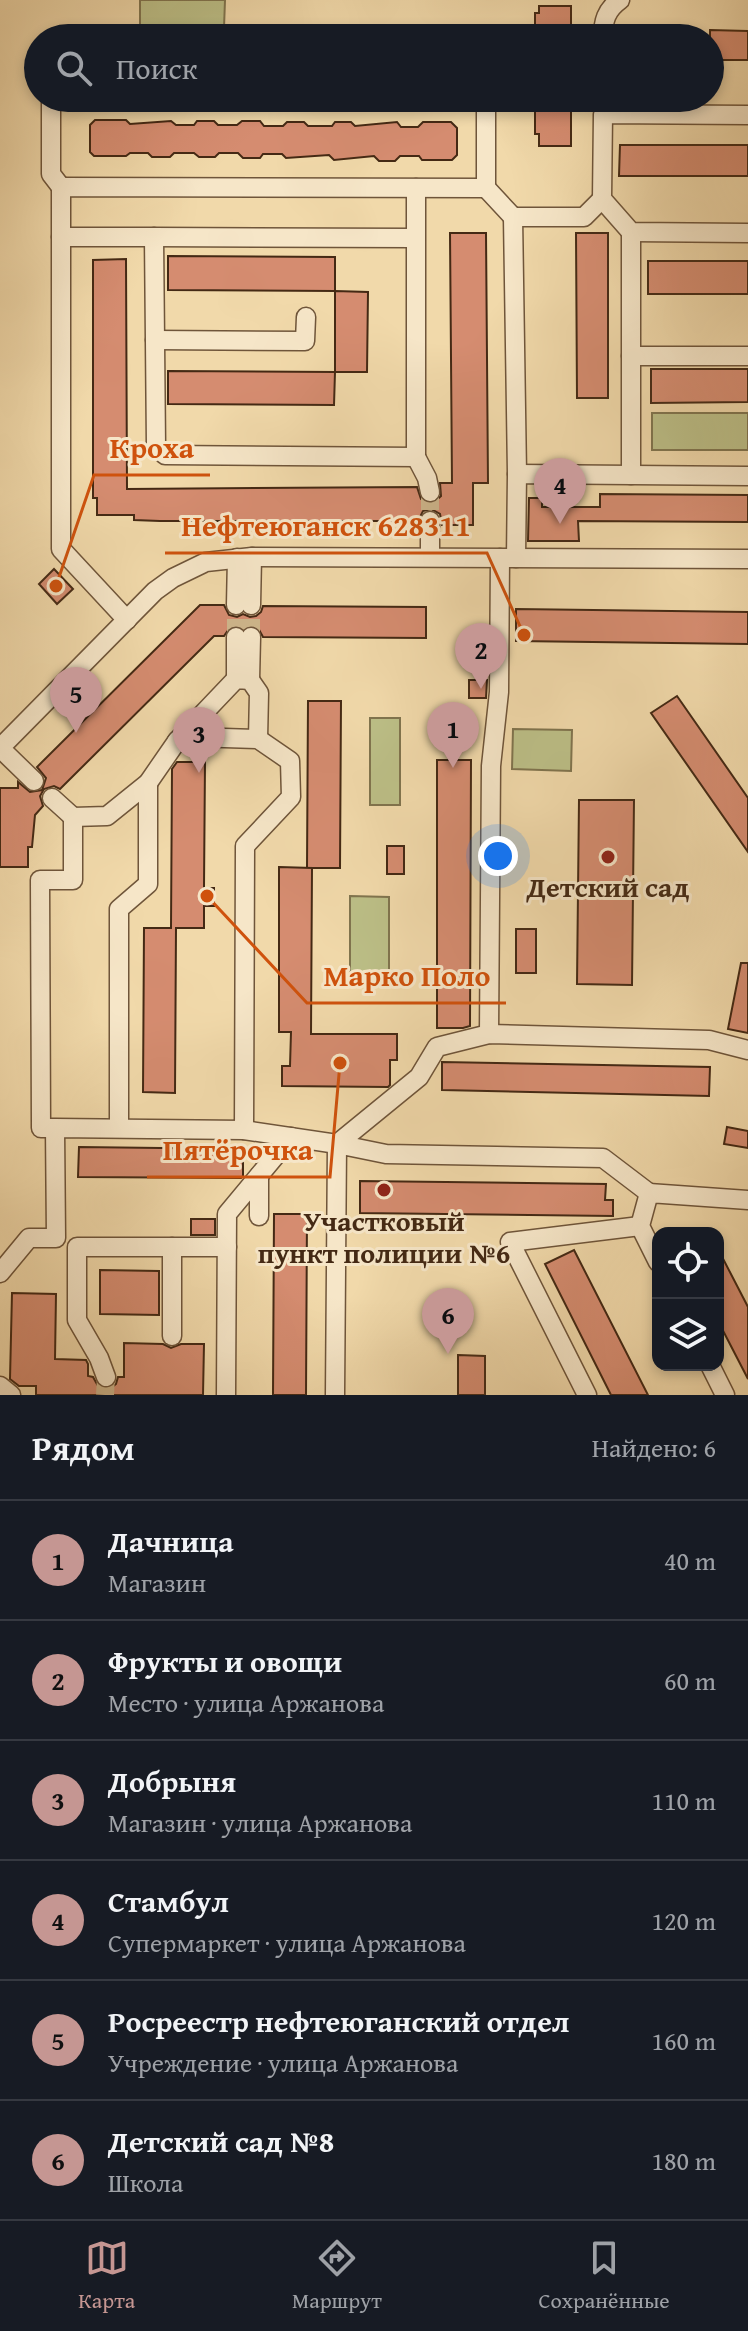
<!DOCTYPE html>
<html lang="ru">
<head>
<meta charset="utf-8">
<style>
  :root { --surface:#171b24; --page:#242831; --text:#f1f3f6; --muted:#9ea1a6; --line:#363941; --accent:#c59692 }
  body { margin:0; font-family:"Gentium Book Plus",serif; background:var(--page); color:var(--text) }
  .controls { position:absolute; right:24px; bottom:24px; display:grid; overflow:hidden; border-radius:16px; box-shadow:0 4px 12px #0003 }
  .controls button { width:72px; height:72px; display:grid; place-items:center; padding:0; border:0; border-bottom:2px solid var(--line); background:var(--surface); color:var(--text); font:40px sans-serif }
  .you { position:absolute; left:498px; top:856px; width:28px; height:28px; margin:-20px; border:6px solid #fff; border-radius:50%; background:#1a73e8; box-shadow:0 0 0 12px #1a73e833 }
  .badge { display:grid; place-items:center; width:52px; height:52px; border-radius:50%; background:var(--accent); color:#111; font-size:26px; font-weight:700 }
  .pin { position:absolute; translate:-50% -66px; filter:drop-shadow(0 2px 4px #0008) }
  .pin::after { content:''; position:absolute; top:42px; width:28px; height:24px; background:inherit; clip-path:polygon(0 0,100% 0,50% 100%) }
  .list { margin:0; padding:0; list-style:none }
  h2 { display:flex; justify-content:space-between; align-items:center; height:104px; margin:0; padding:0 32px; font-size:34px }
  h2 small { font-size:26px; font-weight:400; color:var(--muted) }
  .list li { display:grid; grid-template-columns:52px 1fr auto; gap:24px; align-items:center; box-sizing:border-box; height:120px; padding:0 32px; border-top:2px solid var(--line) }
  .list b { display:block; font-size:30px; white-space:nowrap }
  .list p { margin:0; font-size:26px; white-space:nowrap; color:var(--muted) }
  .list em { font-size:26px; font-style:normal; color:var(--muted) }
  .icon { flex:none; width:44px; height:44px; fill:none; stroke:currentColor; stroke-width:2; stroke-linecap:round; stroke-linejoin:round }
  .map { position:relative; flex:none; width:748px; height:1395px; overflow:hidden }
  .search { position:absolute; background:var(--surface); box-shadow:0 4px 12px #0003; left:24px; right:24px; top:24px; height:88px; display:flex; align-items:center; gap:20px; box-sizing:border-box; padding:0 28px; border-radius:44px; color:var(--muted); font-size:30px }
  .sheet { height:824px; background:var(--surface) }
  nav { display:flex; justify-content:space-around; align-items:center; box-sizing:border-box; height:112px; border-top:2px solid var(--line); background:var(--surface); font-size:22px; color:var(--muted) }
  nav a { display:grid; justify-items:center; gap:4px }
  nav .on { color:var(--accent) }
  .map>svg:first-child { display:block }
</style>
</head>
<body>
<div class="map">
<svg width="748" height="1395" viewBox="0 0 748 1395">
  <rect width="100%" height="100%" fill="#f1d9aa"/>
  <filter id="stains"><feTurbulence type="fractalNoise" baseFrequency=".0025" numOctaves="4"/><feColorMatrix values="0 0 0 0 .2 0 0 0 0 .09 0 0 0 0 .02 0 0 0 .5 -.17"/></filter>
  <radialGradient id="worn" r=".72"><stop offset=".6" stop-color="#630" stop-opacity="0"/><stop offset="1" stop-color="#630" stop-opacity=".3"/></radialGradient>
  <g fill="#bcbf87" stroke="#80744e" stroke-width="2">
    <polygon points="140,0 225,0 224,28 140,27"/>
    <rect x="652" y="413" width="96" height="37"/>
    <rect x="370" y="718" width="30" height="87"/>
    <polygon points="513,729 572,730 571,771 512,769"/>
    <polygon points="350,896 389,897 389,975 350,975"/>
  </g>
  <g fill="#d58c70" stroke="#442914" stroke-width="2">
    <polygon points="539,6 571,6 571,38 535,38 535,13 539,13"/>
    <polygon points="710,30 748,31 748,60 710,60"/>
    <polygon points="535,98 571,98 571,146 539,146 539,134 535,134"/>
    <polygon points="95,120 126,120 130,124 171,121 176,125 194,125 197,121 214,121 218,125 237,125 242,121 260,121 264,126 283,126 287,122 304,122 308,126 332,126 335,122 351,122 355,126 397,122 401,127 418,127 423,122 451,122 457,128 457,155 452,160 422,160 419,156 400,156 395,161 379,161 374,156 334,160 329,155 286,158 282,154 263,154 260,158 243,158 238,153 219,153 215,157 199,157 194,153 174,153 170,157 152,157 148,153 130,153 126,156 94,156 90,152 90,125"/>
    <polygon points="620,145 748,145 748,176 619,176"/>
    <polygon points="450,233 486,233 488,483 473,483 473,525 442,525 440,514 431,509 423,511 418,521 160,521 134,520 134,515 97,515 97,498 93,498 93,260 126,259 127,489 417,487 421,499 432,504 441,496 440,483 452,483"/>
    <polygon points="576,233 608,233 608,398 577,398"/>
    <polygon points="168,256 335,257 335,291 168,290"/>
    <rect x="648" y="261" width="100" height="33"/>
    <polygon points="335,291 368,292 367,372 335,372"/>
    <polygon points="651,369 748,369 748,402 651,403"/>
    <polygon points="168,371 335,372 334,405 168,404"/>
    <polygon points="600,494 748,495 748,522 578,521 579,541 528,541 529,498 542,498 542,507 600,507"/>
    <polygon points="54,569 73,589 57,604 39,584"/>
    <polygon points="200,605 224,605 229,615 237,617 243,614 250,617 256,616 261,612 263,606 426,607 426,638 263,637 257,626 231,626 224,636 214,636 60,789 54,786 44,789 40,796 43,806 35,815 32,847 28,847 28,867 0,867 0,788 18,788 18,782 30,792 42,790 46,778 37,767"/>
    <polygon points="516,609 748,612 748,644 516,641"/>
    <polygon points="469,680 487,680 486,698 469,698"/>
    <polygon points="677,696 748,798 748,852 651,713"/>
    <polygon points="308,701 341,701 340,868 307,868"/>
    <polygon points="437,760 471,760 470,1026 463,1028 437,1028"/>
    <polygon points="177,762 205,762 204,888 214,888 214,906 204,906 204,928 176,928 175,1093 143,1092 144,928 171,928 172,769"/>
    <polygon points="579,800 634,800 632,985 577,984"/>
    <rect x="387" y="846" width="17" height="28"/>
    <polygon points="279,867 312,868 311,1034 397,1034 397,1060 390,1060 390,1085 388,1087 282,1086 282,1066 290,1066 291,1032 279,1032"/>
    <rect x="516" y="929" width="20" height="44"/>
    <polygon points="741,963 748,963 748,1033 728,1029"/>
    <polygon points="442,1062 710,1067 709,1096 442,1090"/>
    <polygon points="727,1127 748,1131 748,1148 724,1144"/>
    <polygon points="79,1147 243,1149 243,1176 241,1178 78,1177"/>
    <polygon points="360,1181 606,1184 605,1200 613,1200 613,1216 360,1213"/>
    <polygon points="274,1214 307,1214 306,1395 273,1395"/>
    <rect x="191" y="1219" width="24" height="16"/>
    <polygon points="718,1249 748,1307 748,1379 718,1321"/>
    <polygon points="574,1250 648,1395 611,1395 545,1264"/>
    <polygon points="100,1270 159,1271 159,1315 100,1314"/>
    <polygon points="12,1293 56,1294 55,1359 86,1360 88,1364 88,1376 93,1377 98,1386 103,1389 111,1388 116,1384 118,1377 124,1377 124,1343 163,1344 171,1348 181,1344 204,1344 203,1395 36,1395 36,1386 19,1386 10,1379"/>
    <polygon points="458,1355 485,1356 485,1395 458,1395"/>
  </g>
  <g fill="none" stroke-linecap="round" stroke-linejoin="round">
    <g stroke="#ceb68c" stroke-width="18" stroke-dasharray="18 9" stroke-linecap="butt">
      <polyline points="430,492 430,521"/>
      <polyline points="236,637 236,605"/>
      <polyline points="251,637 251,605"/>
      <polyline points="105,1395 106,1377"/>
    </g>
    <defs>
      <g id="minor">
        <polyline points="135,38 135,36"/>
        <path d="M603,38C603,21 606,10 620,0"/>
        <polyline points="51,98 51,174 61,187"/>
        <polyline points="748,115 603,114 602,199 631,232 748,233"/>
        <polyline points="486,188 513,217"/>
        <polyline points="631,232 631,475"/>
        <polyline points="61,237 154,237 156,446 165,455 416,457 416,188"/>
        <polyline points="154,237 415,238"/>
        <polyline points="155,340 305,341 306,317"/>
        <polyline points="631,356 748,356"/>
        <polyline points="416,457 427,478 430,492"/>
        <polyline points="517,474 513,217 584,217 602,199"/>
        <polyline points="430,557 430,521"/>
        <polyline points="516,558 517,474 748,476"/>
        <polyline points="236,605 237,558"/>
        <polyline points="251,605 252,557"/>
        <polyline points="127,620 61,549 61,187 486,188 486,98"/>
        <polyline points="236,679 236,637"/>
        <polyline points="250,680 251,637"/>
        <polyline points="177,741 236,679 250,680 259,693 258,739"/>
        <polyline points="34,781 0,748 155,591 173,578 206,562 252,557 748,559"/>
        <polyline points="52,798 73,817"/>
        <polyline points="489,1034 491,766 499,692 500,558"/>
        <polyline points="119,1128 119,909 148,884 148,783"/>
        <polyline points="244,1130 337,1144 419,1077 437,1047 489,1034 709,1040 748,1050"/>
        <polyline points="259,1216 259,1176"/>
        <polyline points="172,1247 172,1336"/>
        <polyline points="658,1262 640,1226 649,1193 748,1200"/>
        <polyline points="0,1273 29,1238 56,1238 55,1128 41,1128 40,880 73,880 73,817 107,816 148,783 177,741 193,737 258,739 290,761 291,797 245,846 244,1130 55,1128"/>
        <polyline points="710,1365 725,1395"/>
        <polyline points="106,1377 99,1358 77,1320 77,1247 227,1247"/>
        <polyline points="0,1386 11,1395"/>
        <polyline points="226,1395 227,1214 291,1137"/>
        <polyline points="335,1395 337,1144 386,1154 603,1158 649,1193"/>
        <polyline points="587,1395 510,1242 640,1226"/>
      </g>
    </defs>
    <use href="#minor" stroke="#6f553a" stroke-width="21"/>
    <use href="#minor" stroke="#f6e6c8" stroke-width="18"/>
  </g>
  <g fill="#8f2418" stroke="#f6e6c8" stroke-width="3">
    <circle cx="608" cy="857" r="8"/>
    <circle cx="384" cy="1190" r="8"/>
  </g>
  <g text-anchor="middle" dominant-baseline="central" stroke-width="6" stroke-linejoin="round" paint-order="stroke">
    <g font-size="28" font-weight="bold" fill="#442914" stroke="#f6e6c8">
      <text x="608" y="886">Детский сад</text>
      <text x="384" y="1220">Участковый<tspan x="384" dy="32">пункт полиции №6</tspan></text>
    </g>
  </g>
  <path fill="none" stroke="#cf520d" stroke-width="3" d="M56 586L94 475H210M524 635L487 553H165M207 896L307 1003H506M340 1063L330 1177H147"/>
  <g fill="#cf520d" stroke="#f6e6c8" stroke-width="3">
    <circle cx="56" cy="586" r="8"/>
    <circle cx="524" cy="635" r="8"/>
    <circle cx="207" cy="896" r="8"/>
    <circle cx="340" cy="1063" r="8"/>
  </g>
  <g font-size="30" text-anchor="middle" font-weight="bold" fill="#cf520d" stroke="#f6e6c8" stroke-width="6" stroke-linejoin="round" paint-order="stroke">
    <text x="152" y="458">Кроха</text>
    <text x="326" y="536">Нефтеюганск 628311</text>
    <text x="407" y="986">Марко Поло</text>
    <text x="238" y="1160">Пятёрочка</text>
  </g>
  <rect width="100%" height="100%" filter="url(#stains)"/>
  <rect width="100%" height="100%" fill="url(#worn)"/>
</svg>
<div class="controls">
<button><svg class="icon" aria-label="locate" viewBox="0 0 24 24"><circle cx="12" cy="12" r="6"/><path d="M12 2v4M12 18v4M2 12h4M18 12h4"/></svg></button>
<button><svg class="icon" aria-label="layers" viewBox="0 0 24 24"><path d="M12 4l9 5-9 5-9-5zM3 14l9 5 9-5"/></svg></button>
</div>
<div class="you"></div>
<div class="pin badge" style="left:453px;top:768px">1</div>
<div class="pin badge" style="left:481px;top:689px">2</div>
<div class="pin badge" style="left:199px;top:773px">3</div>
<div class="pin badge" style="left:560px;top:524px">4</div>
<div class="pin badge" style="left:76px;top:733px">5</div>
<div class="pin badge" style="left:448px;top:1354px">6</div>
<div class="search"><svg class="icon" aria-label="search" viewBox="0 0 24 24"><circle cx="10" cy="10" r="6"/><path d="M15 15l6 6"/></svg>Поиск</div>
</div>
<section class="sheet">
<h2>Рядом<small>Найдено: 6</small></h2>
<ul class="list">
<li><span class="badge">1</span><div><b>Дачница</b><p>Магазин</p></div><em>40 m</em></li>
<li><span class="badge">2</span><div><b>Фрукты и овощи</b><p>Место · улица Аржанова</p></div><em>60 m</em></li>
<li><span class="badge">3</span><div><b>Добрыня</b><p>Магазин · улица Аржанова</p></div><em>110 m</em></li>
<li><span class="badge">4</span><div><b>Стамбул</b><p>Супермаркет · улица Аржанова</p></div><em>120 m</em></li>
<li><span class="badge">5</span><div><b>Росреестр нефтеюганский отдел</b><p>Учреждение · улица Аржанова</p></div><em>160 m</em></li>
<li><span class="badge">6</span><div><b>Детский сад №8</b><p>Школа</p></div><em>180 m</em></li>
</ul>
</section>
<nav>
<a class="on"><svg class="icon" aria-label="map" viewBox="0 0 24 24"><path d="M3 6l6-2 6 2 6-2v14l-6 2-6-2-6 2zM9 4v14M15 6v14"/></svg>Карта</a>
<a><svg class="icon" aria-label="directions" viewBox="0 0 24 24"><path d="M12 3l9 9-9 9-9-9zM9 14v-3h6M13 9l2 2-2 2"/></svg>Маршрут</a>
<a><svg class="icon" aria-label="saved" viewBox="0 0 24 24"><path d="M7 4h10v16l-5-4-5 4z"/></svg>Сохранённые</a>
</nav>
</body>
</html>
